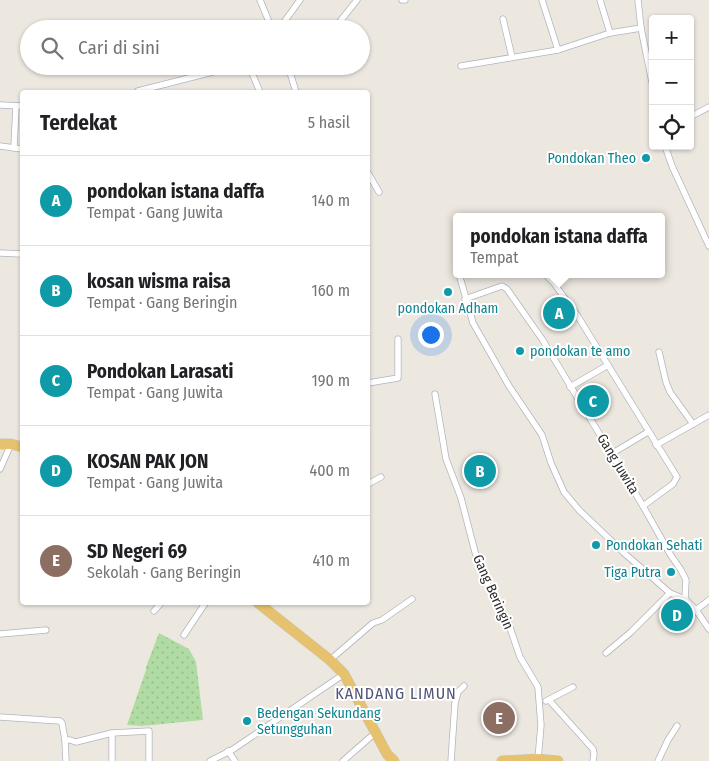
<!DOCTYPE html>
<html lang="id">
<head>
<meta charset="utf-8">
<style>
  :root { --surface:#fff; --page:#f2f2f2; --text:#202124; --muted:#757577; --line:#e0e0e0; --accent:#d93025 }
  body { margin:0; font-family:"Fira Sans Condensed",sans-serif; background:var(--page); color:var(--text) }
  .controls { position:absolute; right:15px; top:15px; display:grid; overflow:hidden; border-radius:5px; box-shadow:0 1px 4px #0004 }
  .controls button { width:45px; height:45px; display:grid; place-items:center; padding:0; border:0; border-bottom:1px solid var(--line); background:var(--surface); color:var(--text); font:25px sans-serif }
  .you { position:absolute; left:430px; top:334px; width:18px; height:18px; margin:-12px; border:4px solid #fff; border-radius:50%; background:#1a73e8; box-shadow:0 0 0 8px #1a73e833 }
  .badge { display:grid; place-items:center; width:32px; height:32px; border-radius:50%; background:var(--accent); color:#fff; font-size:16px; font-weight:700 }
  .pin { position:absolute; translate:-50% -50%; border:2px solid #fff; box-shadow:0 1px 5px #0006 }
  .popup { position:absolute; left:453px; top:213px; width:212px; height:65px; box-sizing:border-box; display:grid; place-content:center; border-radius:5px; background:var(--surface); filter:drop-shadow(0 1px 4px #0005); font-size:16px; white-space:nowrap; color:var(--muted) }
  .popup b { font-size:19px; color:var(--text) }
  .popup::after { content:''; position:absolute; left:50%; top:100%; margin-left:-10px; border:10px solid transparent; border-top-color:var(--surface) }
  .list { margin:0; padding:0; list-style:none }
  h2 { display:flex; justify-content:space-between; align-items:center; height:65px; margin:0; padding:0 20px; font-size:21px }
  h2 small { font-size:16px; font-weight:400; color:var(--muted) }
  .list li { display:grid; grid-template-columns:32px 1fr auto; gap:15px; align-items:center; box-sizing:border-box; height:90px; padding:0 20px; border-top:1px solid var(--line) }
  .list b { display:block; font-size:19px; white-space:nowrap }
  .list p { margin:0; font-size:16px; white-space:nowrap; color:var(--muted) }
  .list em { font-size:16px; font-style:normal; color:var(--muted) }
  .icon { flex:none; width:28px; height:28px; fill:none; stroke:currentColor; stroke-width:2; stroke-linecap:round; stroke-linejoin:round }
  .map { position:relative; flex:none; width:709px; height:761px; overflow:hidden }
  .search { position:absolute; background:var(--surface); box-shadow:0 1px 4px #0004; left:20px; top:20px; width:350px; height:55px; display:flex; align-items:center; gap:12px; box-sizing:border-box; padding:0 18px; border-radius:28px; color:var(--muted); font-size:19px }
  .panel { position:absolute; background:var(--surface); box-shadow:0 1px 4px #0004; left:20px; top:90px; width:350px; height:515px; border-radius:5px }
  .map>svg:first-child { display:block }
</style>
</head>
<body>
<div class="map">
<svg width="709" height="761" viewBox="0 0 709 761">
  <defs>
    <pattern id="grass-dots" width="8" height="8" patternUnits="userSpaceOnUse" patternTransform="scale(1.25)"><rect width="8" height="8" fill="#b0dba3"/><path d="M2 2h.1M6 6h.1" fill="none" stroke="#98bc8c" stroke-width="1.8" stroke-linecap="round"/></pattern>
  </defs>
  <rect width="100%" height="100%" fill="#ece8e0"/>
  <polygon fill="url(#grass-dots)" points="159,633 189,649 196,662 203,720 142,726 127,725 146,670 146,667"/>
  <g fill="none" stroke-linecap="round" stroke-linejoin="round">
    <defs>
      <g id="minor">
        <polyline points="260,0 272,29"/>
        <polyline points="402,0 405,0"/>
        <polyline points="542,0 558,50"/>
        <polyline points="600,0 610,33"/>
        <polyline points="638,0 641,28 653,87"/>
        <polyline points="503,19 512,57"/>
        <polyline points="279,29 300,0"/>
        <polyline points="334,29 357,0"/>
        <polyline points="249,66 260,92"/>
        <polyline points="288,66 296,92"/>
        <polyline points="461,66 558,50 610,33 641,28"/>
        <polyline points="138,91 236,66"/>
        <polyline points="0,105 22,106"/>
        <polyline points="690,117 709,107"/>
        <polyline points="0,146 22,149"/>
        <polyline points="665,146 672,166 709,246"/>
        <polyline points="14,148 16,106"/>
        <polyline points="368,173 379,192"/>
        <polyline points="0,253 22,254"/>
        <polyline points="459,274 473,323 509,386 542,435 551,463 564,492 579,510 624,553 670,593 685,599"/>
        <polyline points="545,274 553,282 577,315 677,477 673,484 643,506"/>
        <polyline points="465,299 502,286 507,289 542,339 643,506 670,554 681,570 686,580 685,599 696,610 709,629"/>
        <polyline points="659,352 666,382 670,392 693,424"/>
        <polyline points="368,383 398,378 398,339"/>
        <polyline points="570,387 608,365"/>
        <polyline points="435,394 446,459 461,498 475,552 488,585 508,622 520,657 538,687 541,725 538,759"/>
        <polyline points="656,445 709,415"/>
        <polyline points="611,454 648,432"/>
        <polyline points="0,469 11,444"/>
        <polyline points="368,484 381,477"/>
        <polyline points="696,610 709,600"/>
        <polyline points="154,611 162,602"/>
        <polyline points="0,634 46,630"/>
        <polyline points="184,635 206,602"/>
        <polyline points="606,653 631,632 670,593"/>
        <polyline points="330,660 373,623 382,620 412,599"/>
        <polyline points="549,700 593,749 594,754 593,761"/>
        <polyline points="546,701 573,687"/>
        <polyline points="0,717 60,721 62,723 65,740 70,740 76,742 112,733 149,731 149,761"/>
        <polyline points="65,740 66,761"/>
        <polyline points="228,751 235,761"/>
        <polyline points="112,761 112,733"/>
        <polyline points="210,761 232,750 344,674"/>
        <polyline points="343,761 375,733"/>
        <polyline points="451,761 455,703 458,692 464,686"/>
        <polyline points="658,761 668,740 677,726"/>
      </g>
      <g id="trunk">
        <polyline points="0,444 11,444 22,447"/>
        <polyline points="257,602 330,660 344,674 387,754 394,761"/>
        <polyline points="502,761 538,759 558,761"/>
      </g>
    </defs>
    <use href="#minor" stroke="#b3b4be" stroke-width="7"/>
    <use href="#trunk" stroke="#c8c8c8" stroke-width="11"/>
    <use href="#minor" stroke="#fff" stroke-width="5.5"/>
    <use href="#trunk" stroke="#e6c16e" stroke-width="10"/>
  </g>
  <g fill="#0f9aa8" stroke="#fff" stroke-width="2">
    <circle cx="646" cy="158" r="5"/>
    <circle cx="448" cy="292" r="5"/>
    <circle cx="520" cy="351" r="5"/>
    <circle cx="596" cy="545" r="5"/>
    <circle cx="671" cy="572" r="5"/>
    <circle cx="247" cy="721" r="5"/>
  </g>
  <g text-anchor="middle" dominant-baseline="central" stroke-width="4" stroke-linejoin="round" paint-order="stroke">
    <g font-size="14" fill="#0d838f" stroke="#fff" text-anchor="start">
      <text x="636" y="158" text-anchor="end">Pondokan Theo</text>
      <text x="448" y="308" text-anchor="middle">pondokan Adham</text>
      <text x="530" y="351">pondokan te amo</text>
      <text x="606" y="545">Pondokan Sehati</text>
      <text x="661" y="572" text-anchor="end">Tiga Putra</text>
      <text x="257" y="713">Bedengan Sekundang<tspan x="257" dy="16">Setungguhan</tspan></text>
    </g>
    <g font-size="14" fill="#2c2c2c" stroke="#fff">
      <text transform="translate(618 464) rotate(59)">Gang Juwita</text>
      <text transform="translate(493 592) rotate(66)">Gang Beringin</text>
    </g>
    <g font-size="16" letter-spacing="1" fill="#515477" stroke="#fff">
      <text x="396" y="693">KANDANG LIMUN</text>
    </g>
  </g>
</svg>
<div class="controls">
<button>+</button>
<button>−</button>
<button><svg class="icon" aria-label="locate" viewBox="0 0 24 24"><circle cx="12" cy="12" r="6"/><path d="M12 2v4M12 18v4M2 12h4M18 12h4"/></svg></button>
</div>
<div class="you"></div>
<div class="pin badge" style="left:559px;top:313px;background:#0f9aa8">A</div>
<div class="popup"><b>pondokan istana daffa</b>Tempat</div>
<div class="pin badge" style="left:480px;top:471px;background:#0f9aa8">B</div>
<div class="pin badge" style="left:593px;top:401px;background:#0f9aa8">C</div>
<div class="pin badge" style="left:677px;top:615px;background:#0f9aa8">D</div>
<div class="pin badge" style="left:499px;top:718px;background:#8d6e63">E</div>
<div class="search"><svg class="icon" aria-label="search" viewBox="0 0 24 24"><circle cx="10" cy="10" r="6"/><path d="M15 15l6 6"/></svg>Cari di sini</div>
<section class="panel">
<h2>Terdekat<small>5 hasil</small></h2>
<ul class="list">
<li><span class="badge" style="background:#0f9aa8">A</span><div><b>pondokan istana daffa</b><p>Tempat · Gang Juwita</p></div><em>140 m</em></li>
<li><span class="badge" style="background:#0f9aa8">B</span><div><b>kosan wisma raisa</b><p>Tempat · Gang Beringin</p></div><em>160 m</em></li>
<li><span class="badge" style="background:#0f9aa8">C</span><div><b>Pondokan Larasati</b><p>Tempat · Gang Juwita</p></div><em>190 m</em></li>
<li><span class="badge" style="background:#0f9aa8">D</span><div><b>KOSAN PAK JON</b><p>Tempat · Gang Juwita</p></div><em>400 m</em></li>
<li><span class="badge" style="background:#8d6e63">E</span><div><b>SD Negeri 69</b><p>Sekolah · Gang Beringin</p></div><em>410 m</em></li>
</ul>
</section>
</div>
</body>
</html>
